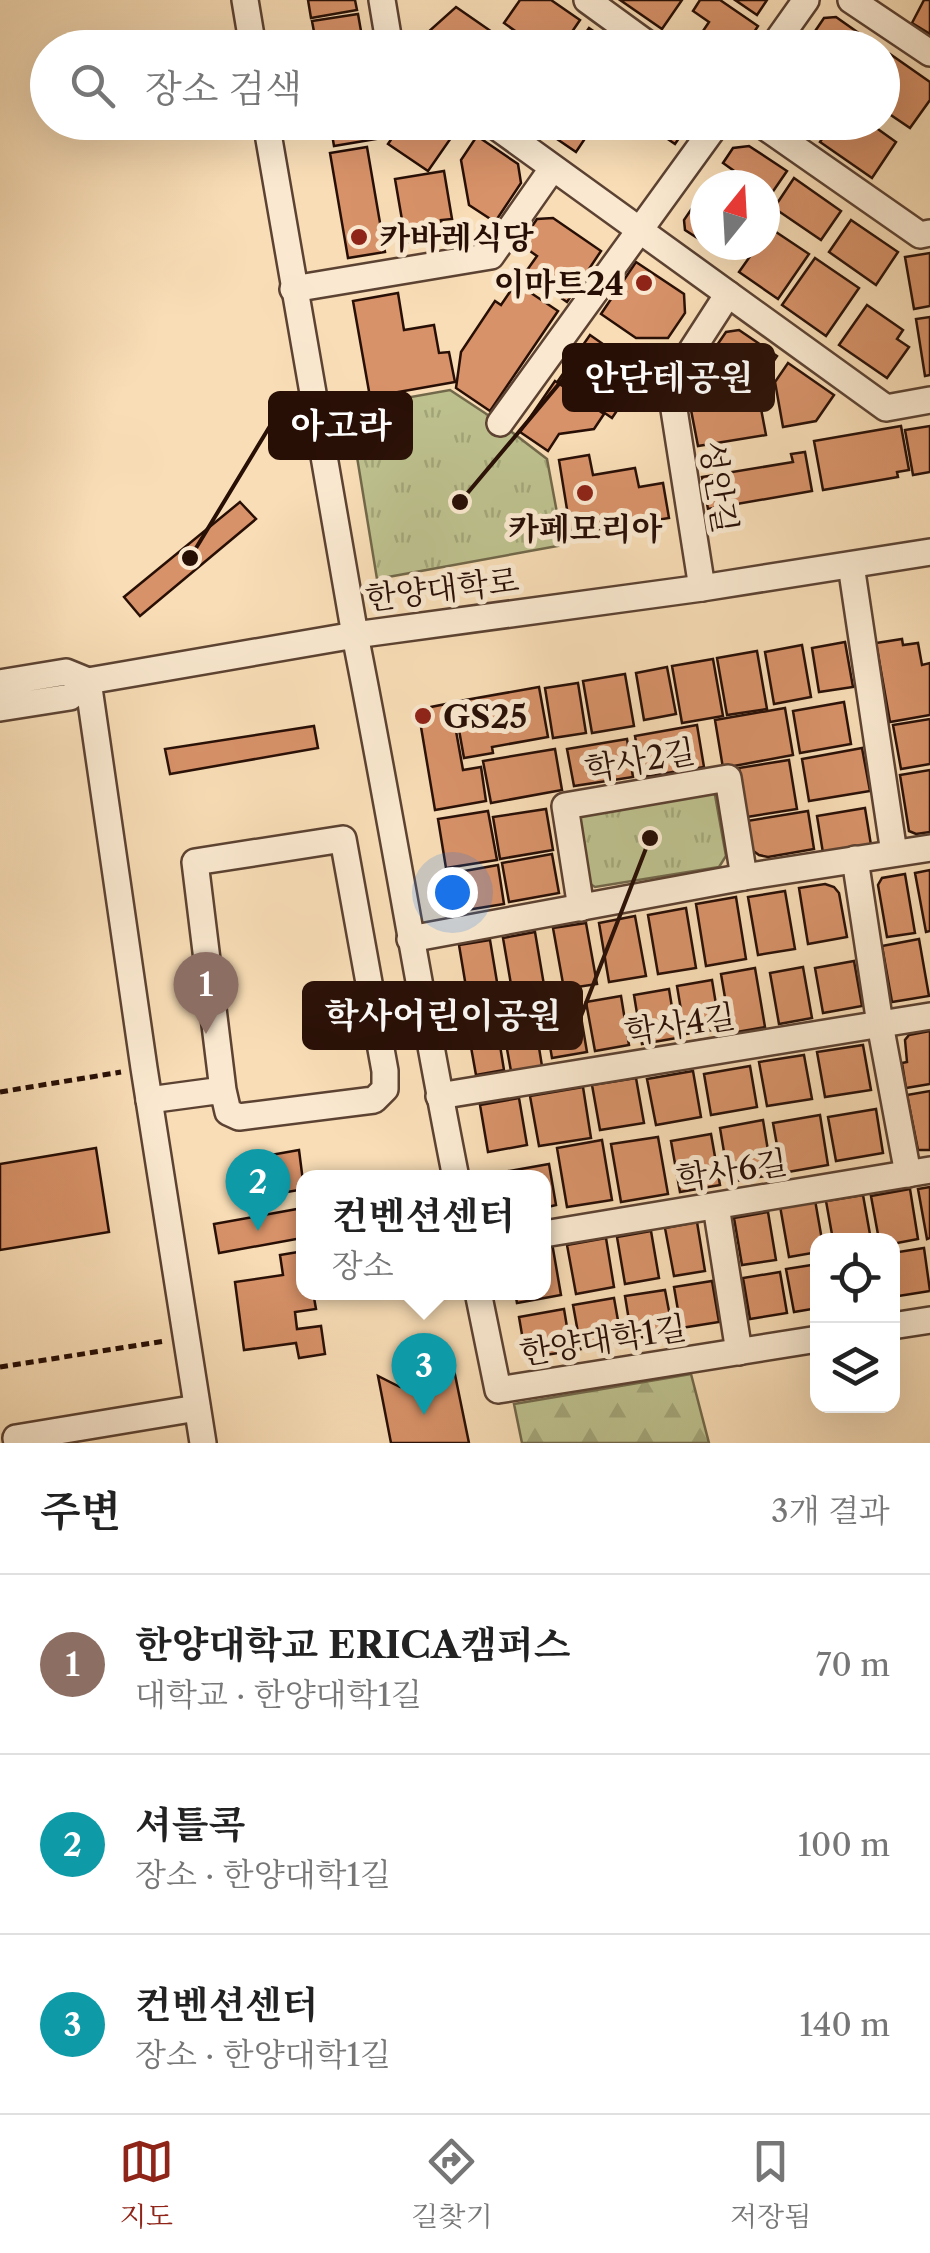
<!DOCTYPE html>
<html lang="ko">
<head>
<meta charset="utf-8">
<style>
  :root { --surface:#fff; --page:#f2f2f2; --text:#222; --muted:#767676; --line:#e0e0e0; --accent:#8f2418 }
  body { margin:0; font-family:"Libre Caslon Text","Noto Serif KR",serif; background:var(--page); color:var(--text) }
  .controls { position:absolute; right:30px; bottom:30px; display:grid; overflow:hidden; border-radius:20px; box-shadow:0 10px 40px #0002 }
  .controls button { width:90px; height:90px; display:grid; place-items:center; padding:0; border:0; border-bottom:2px solid var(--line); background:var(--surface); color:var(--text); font:50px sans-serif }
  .compass { position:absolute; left:690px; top:170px; width:90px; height:90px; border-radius:50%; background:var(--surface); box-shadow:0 10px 40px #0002; rotate:18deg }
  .you { position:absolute; left:452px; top:892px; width:35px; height:35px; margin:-25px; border:8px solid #fff; border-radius:50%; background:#1a73e8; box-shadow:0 0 0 15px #1a73e833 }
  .badge { display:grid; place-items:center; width:65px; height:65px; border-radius:50%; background:var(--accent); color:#fff; font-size:32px; font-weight:700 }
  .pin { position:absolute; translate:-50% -82px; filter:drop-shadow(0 2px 5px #0008) }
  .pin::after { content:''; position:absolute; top:52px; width:35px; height:30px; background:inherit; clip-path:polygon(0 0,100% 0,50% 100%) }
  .popup { position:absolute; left:296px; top:1170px; width:255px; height:130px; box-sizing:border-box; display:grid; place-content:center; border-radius:20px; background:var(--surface); filter:drop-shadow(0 2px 8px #0005); font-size:32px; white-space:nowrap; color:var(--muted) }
  .popup b { font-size:38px; color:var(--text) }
  .popup::after { content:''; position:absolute; left:50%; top:100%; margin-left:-20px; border:20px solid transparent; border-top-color:var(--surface) }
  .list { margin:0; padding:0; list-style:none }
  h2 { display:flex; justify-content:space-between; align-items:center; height:130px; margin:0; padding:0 40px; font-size:42px }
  h2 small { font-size:32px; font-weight:400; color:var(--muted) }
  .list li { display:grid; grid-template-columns:65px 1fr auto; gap:30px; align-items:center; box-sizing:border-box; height:180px; padding:0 40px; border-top:2px solid var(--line) }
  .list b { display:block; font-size:38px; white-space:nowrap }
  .list p { margin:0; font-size:32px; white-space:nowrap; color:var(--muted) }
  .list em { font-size:32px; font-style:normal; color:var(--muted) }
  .icon { flex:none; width:55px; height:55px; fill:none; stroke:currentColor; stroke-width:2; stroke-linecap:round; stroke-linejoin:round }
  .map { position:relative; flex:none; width:930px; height:1443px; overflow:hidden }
  .search { position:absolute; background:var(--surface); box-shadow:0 10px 40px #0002; left:30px; right:30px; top:30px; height:110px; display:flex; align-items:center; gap:25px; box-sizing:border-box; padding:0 35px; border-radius:55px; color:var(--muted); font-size:38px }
  .sheet { height:670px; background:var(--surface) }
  nav { display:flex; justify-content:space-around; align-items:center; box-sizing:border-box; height:140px; border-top:2px solid var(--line); background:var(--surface); font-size:28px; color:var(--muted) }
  nav a { display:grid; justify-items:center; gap:5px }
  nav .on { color:var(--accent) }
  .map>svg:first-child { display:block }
</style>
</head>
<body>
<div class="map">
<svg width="930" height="1443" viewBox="0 0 930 1443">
  <defs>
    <pattern id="grass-tufts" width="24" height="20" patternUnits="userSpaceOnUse" patternTransform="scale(2.5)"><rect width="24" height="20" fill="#bdc18e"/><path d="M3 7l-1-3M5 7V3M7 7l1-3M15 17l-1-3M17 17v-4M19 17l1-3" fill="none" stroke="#a2a579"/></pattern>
    <pattern id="forest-firs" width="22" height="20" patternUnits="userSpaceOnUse" patternTransform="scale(2.5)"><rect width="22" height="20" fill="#bdc18e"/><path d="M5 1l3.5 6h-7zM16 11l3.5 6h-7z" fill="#a2a579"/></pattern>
  </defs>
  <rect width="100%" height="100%" fill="#f8ddb6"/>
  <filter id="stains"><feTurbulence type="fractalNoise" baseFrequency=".002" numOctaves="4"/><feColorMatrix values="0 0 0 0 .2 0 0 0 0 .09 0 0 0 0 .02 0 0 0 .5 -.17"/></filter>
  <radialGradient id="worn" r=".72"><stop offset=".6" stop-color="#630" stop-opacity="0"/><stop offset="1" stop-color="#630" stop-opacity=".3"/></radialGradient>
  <g fill="url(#grass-tufts)" stroke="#72684a" stroke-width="2.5">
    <polygon points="450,390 500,423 547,459 563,545 377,579 349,408"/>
    <polygon points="704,788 715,795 726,856 719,867 595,887 584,880 574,820 582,809"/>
  </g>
  <polygon fill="url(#forest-firs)" stroke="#72684a" stroke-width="2.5" points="691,1374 709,1443 522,1443 514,1404"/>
  <g fill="#d89269" stroke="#280f06" stroke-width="2.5">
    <polygon points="308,0 355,0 357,10 311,18"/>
    <polygon points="520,0 551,0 580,20 561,48 539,48 504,23"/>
    <polygon points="620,0 682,0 662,29"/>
    <polygon points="700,0 720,0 758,26 744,48 693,46 709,22 693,11"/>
    <polygon points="735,0 767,0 757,15"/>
    <polygon points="924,0 930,0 930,34 912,23"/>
    <polygon points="456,7 495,34 485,48 428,48 421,42 427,33"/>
    <polygon points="358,14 364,48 317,48 312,21"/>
    <polygon points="836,17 880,48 808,48 805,46 824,18"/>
    <polygon points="589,28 618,48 575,48"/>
    <polygon points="890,54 930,82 930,100 910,128 882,109 882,65"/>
    <polygon points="330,122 385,122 388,137 334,146"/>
    <polygon points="403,122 455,122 460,125 428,171 388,144"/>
    <polygon points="532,122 596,122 576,152"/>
    <polygon points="643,122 690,122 675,144"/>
    <polygon points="791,122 823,122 813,138"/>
    <polygon points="833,122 868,122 896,142 872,178 820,142"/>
    <polygon points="477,136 518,164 521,183 495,222 469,205 461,160"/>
    <polygon points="749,146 787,171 765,203 765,185 739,185 731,180 737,173 723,163 733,148"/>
    <polygon points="367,147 385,252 348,258 330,153"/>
    <polygon points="444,171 452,219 441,220 444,238 406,243 395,179"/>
    <polygon points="794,178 841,211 821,240 774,208"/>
    <polygon points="705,189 705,243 685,230 684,220"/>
    <polygon points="553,218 601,251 567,302 525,273 537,256 520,244 537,219"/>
    <polygon points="851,220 898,252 876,285 829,252"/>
    <polygon points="770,228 809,254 778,299 739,272 758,245 765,245 765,235"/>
    <polygon points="930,253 930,306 914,309 905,257"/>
    <polygon points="815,258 859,288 826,336 782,305"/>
    <polygon points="636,262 684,294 685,313 668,338 636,338 601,314"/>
    <polygon points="516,283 558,311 490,411 456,388 461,352 495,301 501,305"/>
    <polygon points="398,293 404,330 434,325 439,353 449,352 455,382 370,397 353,301"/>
    <polygon points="867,305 903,330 897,339 909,347 887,378 839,345"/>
    <polygon points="930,317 930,375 925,376 916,319"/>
    <polygon points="739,330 777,356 763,377 703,387 700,370 726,332"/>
    <polygon points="590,335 643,372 612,418 558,381"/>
    <polygon points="788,363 834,395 816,421 783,427 775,382"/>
    <polygon points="555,381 604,414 594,429 559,434 548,451 520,432"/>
    <polygon points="759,398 766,435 698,446 691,410"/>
    <polygon points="901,426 909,470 897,472 898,477 823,490 814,441"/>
    <polygon points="930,426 930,472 913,475 905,430"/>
    <polygon points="805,452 812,491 708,509 702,477 793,462 791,454"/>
    <polygon points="589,455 593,475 635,468 639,487 663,483 669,518 571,534 559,460"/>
    <polygon points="240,502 256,519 140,616 124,597"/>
    <polygon points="902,639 903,645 918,643 922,665 930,663 930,715 890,722 876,643"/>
    <polygon points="845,642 853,687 819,692 812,648"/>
    <polygon points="802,645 811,697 774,704 765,652"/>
    <polygon points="757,651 767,709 727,715 717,658"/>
    <polygon points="713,659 723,716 682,723 672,666"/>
    <polygon points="667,667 676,714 644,720 636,673"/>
    <polygon points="625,674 634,726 592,733 583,681"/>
    <polygon points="578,683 586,733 553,738 545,688"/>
    <polygon points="539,687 548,737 492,747 493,753 464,758 454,702"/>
    <polygon points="844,702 851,744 800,753 793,711"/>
    <polygon points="451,703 463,770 481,767 486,801 435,810 420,721 431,707"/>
    <polygon points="785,708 793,755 723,768 715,720"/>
    <polygon points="930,719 930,764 901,769 893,725"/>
    <polygon points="697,725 704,767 642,777 635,736"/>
    <polygon points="314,726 318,748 170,774 165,749"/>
    <polygon points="627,739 633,777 574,786 567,749"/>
    <polygon points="862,748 870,791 809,801 802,759"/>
    <polygon points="555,749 562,790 491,803 483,761"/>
    <polygon points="789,760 797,809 747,817 739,768"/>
    <polygon points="930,770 930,832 916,834 909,831 900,775"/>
    <polygon points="865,808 871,845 823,853 817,816"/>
    <polygon points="546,809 553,850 500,859 493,817"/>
    <polygon points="488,811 497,860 446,868 438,819"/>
    <polygon points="808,811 814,849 768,857 759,855 752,850 747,821"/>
    <polygon points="552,854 559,893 509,902 502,863"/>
    <polygon points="498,865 504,904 448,913 442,875"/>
    <polygon points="930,870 930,931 926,932 915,873"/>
    <polygon points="905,874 915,933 887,937 878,885 882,878"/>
    <polygon points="825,884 834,887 839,893 847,937 808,944 799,888"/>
    <polygon points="785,891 795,949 758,955 748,897"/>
    <polygon points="736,897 746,959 706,966 696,904"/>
    <polygon points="686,908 696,968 658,974 648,915"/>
    <polygon points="635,916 646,976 609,982 599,923"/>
    <polygon points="586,923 597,984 564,989 553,928"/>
    <polygon points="535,932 545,991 513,996 503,938"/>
    <polygon points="919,939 929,996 892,1002 882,946"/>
    <polygon points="490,940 500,1000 469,1005 459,945"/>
    <polygon points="854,961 862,1006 823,1013 815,968"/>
    <polygon points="803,967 812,1018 779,1024 770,973"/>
    <polygon points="755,968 765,1027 731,1033 721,974"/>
    <polygon points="712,980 720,1029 685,1034 677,986"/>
    <polygon points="669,989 677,1038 642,1044 634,995"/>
    <polygon points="621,996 629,1045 595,1051 586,1002"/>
    <polygon points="579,1005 587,1052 552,1058 544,1011"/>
    <polygon points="533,1011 542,1066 511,1071 501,1016"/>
    <polygon points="495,1015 504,1070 476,1075 466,1019"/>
    <polygon points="930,1031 930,1084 906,1088 902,1063 907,1062 905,1040 909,1035"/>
    <polygon points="863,1045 871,1090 825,1097 817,1052"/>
    <polygon points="804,1055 812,1099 767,1106 759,1062"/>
    <polygon points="750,1066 757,1107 711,1115 704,1074"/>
    <polygon points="693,1071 701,1117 656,1125 647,1079"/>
    <polygon points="636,1078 644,1123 600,1130 592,1085"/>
    <polygon points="583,1087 591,1138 539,1146 530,1096"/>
    <polygon points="930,1091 930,1150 918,1150 907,1095"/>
    <polygon points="519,1098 527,1145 488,1152 480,1105"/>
    <polygon points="876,1109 883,1153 836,1161 828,1117"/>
    <polygon points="820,1115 828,1165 782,1173 773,1123"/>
    <polygon points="763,1120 772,1175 729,1182 720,1128"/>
    <polygon points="711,1134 720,1185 680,1192 671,1141"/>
    <polygon points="658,1137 668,1194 621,1202 611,1144"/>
    <polygon points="602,1140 612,1200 567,1207 557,1148"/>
    <polygon points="96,1148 109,1232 0,1250 0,1164"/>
    <polygon points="299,1150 304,1189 249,1199 242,1160"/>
    <polygon points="549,1164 556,1205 544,1208 544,1178 493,1178 492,1174"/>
    <polygon points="930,1187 930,1238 927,1239 918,1189"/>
    <polygon points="910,1189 918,1239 892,1244 892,1240 879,1240 871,1196"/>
    <polygon points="863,1195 871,1240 833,1240 826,1201"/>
    <polygon points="815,1200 822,1240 818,1240 818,1252 789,1257 780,1206"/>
    <polygon points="297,1209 302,1238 219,1253 214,1224"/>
    <polygon points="768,1212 776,1260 742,1265 734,1218"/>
    <polygon points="697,1222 705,1271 674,1276 665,1228"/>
    <polygon points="651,1231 659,1278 625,1284 617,1237"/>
    <polygon points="606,1238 614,1287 576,1294 567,1245"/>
    <polygon points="552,1243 561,1295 517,1303 515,1292 544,1292 544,1244"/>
    <polygon points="924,1248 930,1291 892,1297 892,1253"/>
    <polygon points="304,1251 304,1292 313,1292 316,1309 295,1312 297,1329 321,1326 325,1354 299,1358 296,1343 244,1350 235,1282 283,1275 280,1255"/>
    <polygon points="818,1264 818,1308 794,1312 786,1269"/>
    <polygon points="780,1272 787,1313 750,1319 743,1278"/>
    <polygon points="712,1281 719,1322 681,1328 674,1287"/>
    <polygon points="665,1290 673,1332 632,1339 625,1296"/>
    <polygon points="614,1298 622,1343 581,1349 573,1305"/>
    <polygon points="564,1309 571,1351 526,1358 519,1317"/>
    <polygon points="453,1365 469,1443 391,1443 378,1376 400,1387 417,1369 435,1385"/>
  </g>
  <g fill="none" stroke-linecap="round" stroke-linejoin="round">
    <defs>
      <g id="minor">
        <polyline points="245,0 253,48"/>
        <polyline points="382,0 390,48"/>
        <polyline points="587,0 653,48"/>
        <polyline points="851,0 930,53"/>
        <polyline points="772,48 806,0"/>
        <polyline points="266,122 355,635 702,588 930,552"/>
        <polyline points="490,122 886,408 930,400"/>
        <polyline points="758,122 920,235 930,233"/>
        <polyline points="293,289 491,256 552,169"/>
        <polyline points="500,423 718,122"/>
        <polyline points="851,565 894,853"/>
        <polyline points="702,588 670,384 728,294"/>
        <polyline points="0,683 66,672 88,681 70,697 0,708"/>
        <polyline points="855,859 880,1024 908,1174"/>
        <polyline points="581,908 565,806 728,778 744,877"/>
        <polyline points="410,939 744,877 930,848"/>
        <polyline points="439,1096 930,1016"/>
        <polyline points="149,1100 223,1090 228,1112 239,1117 374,1100 385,1089 385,1071 343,839 195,862 223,1090"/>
        <polyline points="716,1206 739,1352"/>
        <polyline points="544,1234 930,1170"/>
        <polyline points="478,1292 498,1390 818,1339"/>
        <polyline points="892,1326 930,1320"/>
        <polyline points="17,1443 16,1438 197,1408"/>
        <path d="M203,1443L144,1068L88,681L355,635C391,815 420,997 456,1178"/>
      </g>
    </defs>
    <use href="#minor" stroke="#5c4232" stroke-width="30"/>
    <g stroke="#280f06" stroke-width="5" stroke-dasharray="8 5" stroke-linecap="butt">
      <polyline points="0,1092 121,1072"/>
      <polyline points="0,1367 165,1341"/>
    </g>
    <use href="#minor" stroke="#fae9d0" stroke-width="25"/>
  </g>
  <g fill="#8f2418" stroke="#fae9d0" stroke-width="4">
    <circle cx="359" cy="237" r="10"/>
    <circle cx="644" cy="283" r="10"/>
    <circle cx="585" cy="493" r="10"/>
    <circle cx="423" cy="716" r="10"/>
  </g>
  <g text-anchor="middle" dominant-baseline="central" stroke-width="10" stroke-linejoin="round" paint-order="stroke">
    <g font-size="32" font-weight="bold" fill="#280f06" stroke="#fae9d0" text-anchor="start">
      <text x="379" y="237">카바레식당</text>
      <text x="624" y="283" text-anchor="end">이마트24</text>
      <text x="585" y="528" text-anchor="middle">카페모리아</text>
      <text x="443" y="716">GS25</text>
    </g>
    <g font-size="32" fill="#280f06" stroke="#fae9d0">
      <text transform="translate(719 487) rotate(81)">성안길</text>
      <text transform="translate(442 589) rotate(-7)">한양대학로</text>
      <text transform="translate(640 760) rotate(-10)">학사2길</text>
      <text transform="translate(680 1024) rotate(-9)">학사4길</text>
      <text transform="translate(732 1170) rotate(-9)">학사6길</text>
      <text transform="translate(603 1340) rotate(-9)">한양대학1길</text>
    </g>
  </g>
  <path fill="none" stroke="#280f06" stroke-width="4" d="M460 502L564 378M190 558L270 426M650 838L581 1016"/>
  <g fill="#280f06" stroke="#fae9d0" stroke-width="4">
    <circle cx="460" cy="502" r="10"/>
    <circle cx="190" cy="558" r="10"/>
    <circle cx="650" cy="838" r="10"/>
  </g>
  <g fill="#280f06" stroke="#280f06" stroke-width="4">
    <rect x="564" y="345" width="209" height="65" rx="10"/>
    <rect x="270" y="393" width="141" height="65" rx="10"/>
    <rect x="304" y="983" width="277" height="65" rx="10"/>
  </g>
  <g font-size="35" text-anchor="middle" font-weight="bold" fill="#fff">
    <text x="669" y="390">안단테공원</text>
    <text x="341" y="438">아고라</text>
    <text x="443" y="1028">학사어린이공원</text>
  </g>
  <rect width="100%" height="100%" filter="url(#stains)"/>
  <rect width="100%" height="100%" fill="url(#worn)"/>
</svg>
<div class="controls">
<button><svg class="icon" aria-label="locate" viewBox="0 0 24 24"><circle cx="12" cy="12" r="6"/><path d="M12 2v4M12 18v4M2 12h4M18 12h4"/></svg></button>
<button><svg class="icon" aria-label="layers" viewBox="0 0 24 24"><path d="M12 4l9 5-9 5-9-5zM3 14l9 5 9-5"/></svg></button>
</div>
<svg class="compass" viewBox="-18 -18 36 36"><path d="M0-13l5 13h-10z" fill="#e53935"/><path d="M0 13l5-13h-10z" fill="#767676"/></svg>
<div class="you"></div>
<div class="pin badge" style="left:206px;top:1034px;background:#8d6e63">1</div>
<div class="pin badge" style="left:258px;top:1231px;background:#0f9aa8">2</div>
<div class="pin badge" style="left:424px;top:1415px;background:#0f9aa8">3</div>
<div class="popup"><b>컨벤션센터</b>장소</div>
<div class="search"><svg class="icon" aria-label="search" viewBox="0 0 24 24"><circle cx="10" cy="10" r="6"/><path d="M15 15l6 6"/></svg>장소 검색</div>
</div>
<section class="sheet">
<h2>주변<small>3개 결과</small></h2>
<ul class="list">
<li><span class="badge" style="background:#8d6e63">1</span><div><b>한양대학교 ERICA캠퍼스</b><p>대학교 · 한양대학1길</p></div><em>70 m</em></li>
<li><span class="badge" style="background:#0f9aa8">2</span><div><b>셔틀콕</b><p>장소 · 한양대학1길</p></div><em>100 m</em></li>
<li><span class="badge" style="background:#0f9aa8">3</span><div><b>컨벤션센터</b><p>장소 · 한양대학1길</p></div><em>140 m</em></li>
</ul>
</section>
<nav>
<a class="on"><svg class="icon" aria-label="map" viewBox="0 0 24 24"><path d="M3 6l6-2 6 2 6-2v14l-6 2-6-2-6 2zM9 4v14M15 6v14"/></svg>지도</a>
<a><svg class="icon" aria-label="directions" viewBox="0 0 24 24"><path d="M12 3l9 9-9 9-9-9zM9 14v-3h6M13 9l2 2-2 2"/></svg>길찾기</a>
<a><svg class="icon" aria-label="saved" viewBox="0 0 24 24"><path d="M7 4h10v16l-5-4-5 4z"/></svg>저장됨</a>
</nav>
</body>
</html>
